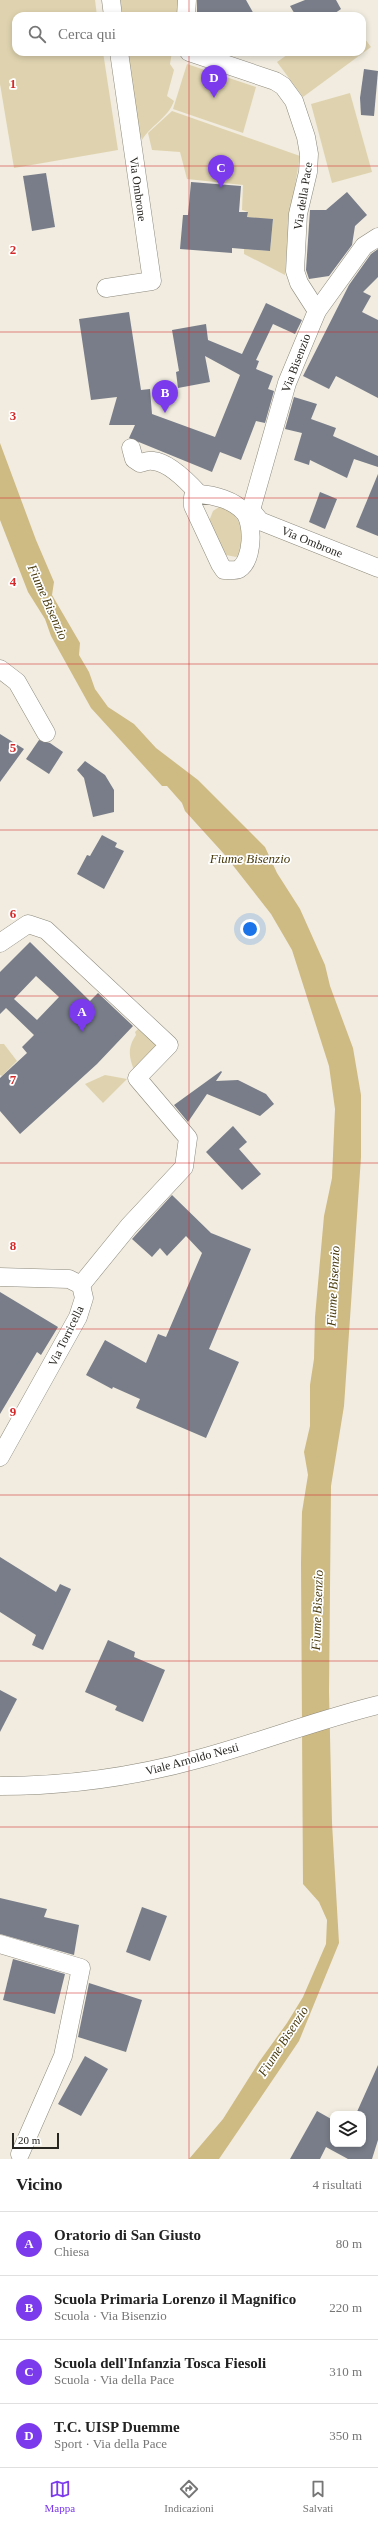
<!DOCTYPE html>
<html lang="it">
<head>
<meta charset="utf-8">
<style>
  :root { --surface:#fff; --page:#f2f2f2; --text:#222; --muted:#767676; --line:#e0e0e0; --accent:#7c3aed }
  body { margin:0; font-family:"Times New Roman",serif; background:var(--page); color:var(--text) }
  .controls { position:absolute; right:12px; bottom:12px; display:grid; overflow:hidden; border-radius:8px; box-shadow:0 2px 6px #0003 }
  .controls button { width:36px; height:36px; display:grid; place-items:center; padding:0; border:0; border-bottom:1px solid var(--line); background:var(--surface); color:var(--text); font:20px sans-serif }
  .scale { position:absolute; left:12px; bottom:10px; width:47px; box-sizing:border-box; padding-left:4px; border:2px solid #282621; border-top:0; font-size:11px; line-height:14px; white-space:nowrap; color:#282621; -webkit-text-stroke:3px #fff; paint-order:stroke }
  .you { position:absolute; left:250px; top:929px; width:14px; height:14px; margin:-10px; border:3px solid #fff; border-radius:50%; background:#1a73e8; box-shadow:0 0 0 6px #1a73e833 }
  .badge { display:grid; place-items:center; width:26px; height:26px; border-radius:50%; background:var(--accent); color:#fff; font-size:13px; font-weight:700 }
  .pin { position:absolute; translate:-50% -33px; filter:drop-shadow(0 1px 2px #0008) }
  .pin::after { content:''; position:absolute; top:21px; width:14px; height:12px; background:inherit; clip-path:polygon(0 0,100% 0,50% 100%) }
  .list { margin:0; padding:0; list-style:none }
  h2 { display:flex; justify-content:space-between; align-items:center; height:52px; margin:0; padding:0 16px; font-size:17px }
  h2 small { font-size:13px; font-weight:400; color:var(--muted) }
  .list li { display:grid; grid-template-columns:26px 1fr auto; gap:12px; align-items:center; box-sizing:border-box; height:64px; padding:0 16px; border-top:1px solid var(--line) }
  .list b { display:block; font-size:15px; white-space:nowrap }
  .list p { margin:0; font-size:13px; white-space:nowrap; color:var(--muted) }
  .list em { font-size:13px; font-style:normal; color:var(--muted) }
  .icon { flex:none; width:22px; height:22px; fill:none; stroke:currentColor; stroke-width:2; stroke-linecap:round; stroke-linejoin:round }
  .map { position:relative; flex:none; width:378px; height:2159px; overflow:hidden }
  .search { position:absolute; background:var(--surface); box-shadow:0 2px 6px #0003; left:12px; right:12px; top:12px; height:44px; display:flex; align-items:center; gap:10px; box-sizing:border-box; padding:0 14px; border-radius:12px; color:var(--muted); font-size:15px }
  .sheet { height:308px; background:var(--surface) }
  nav { display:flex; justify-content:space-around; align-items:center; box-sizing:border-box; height:56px; border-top:1px solid var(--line); background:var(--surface); font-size:11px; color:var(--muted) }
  nav a { display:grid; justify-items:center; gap:2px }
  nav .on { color:var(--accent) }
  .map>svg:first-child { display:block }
</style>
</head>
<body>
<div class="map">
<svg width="378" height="2159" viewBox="0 0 378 2159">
  <rect width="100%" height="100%" fill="#f1ecdf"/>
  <g fill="#dfd3af">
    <polygon points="0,0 95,0 97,16 16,16 16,52 103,52 118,150 14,168 0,84"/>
    <polygon points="119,0 181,0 178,16 118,16"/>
    <polygon points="362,35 371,47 303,97 277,62 291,52 362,52"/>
    <path d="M123,52H172L170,64L174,70L167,96L174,101C168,118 151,125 142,140L135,120Z"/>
    <polygon points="187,64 256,87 243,133 173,109"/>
    <polygon points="350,93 372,172 332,183 311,104"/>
    <polygon points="172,111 300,156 289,221 285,275 244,254 244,249 270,251 273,220 247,217 248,212 242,210 243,185 187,179 180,152 152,150 148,133"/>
    <path d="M219,507C239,508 253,545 236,557L226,555L209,521L213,511Z"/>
    <path d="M139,1028L159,1047L135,1072C129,1058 127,1048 136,1035L135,1032Z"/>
    <polygon points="0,1044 4,1044 17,1061 2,1076 0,1075"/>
    <polygon points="105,1075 127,1079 103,1103 85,1084"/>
  </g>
  <polygon fill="#ceba83" points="0,443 36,540 54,582 52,595 80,643 79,655 89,672 95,689 108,707 134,724 156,748 198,780 265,847 277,873 300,909 325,965 330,986 353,1048 361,1095 361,1157 344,1406 331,1486 329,1692 332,1823 339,1943 299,2041 219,2159 189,2159 223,2119 259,2062 287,2023 303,1997 326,1944 327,1920 319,1902 303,1884 301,1563 302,1512 308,1475 304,1452 310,1426 310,1385 314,1359 315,1317 324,1216 332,1178 335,1109 329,1066 292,950 271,914 224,854 185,811 182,803 167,786 162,786 91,708 51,636 45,619 28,592 0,520"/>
  <g fill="#787d89" fill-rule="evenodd">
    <polygon points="197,0 246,0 255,16 197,14"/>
    <polygon points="305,0 336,0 341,9 331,16 296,16 290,6"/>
    <polygon points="364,69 378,71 374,116 361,115 360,98"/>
    <polygon points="46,173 55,227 32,231 23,176"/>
    <polygon points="191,182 241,186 239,212 248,212 247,217 273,219 270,251 232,248 232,253 180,249 183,215 188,215"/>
    <polygon points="347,192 367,215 355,226 352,245 329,276 309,279 306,270 310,210 326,210"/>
    <polygon points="378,249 378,277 363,292 371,296 362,312 378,320 378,398 336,376 329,389 303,376 349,285 371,254"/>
    <polygon points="266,303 302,320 295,334 273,324 256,360 259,361 256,369 273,376 268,389 274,391 265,423 256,421 241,460 220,452 212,472 129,438 135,425 109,425 117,397 91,400 79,319 129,312 141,390 150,389 152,414 215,437 240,375 205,356 210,382 178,388 176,372 179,371 172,330 206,324 208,340 242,354"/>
    <polygon points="294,397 317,404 311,419 336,428 333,436 378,456 378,467 354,459 347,478 310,460 309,465 294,460 302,433 285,429"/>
    <polygon points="378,474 378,536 356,527"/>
    <polygon points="320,492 337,499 325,529 309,522"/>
    <polygon points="0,734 24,749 0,782"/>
    <polygon points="39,740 50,743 63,752 49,774 26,759"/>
    <polygon points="85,761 105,775 114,790 114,812 93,817 84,778 77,770"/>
    <polygon points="102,835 117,843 115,847 124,851 104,889 77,874 87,855 90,856"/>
    <path d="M30,942L90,1001L98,993L133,1026L97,1064L20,1134L0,1111V1078L27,1053L22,1047L34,1035L6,1008L0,1014V972ZM36,976L59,997L37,1020L14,999Z"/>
    <polygon points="221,1071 222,1072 216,1081 238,1080 266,1094 274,1104 260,1116 207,1094 188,1122 174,1105"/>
    <polygon points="233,1126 247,1142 239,1149 261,1174 242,1190 206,1152"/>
    <polygon points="172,1195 211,1233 251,1249 209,1349 239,1362 206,1438 136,1408 140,1399 113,1387 112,1389 86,1375 105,1340 146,1363 158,1334 166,1337 202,1253 186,1236 167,1256 160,1248 152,1257 132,1239"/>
    <polygon points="0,1292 58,1327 41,1355 37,1352 0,1414"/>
    <polygon points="0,1557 56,1592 60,1584 71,1589 43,1650 32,1645 36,1635 0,1612"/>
    <polygon points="108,1640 135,1652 134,1657 165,1670 143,1722 115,1710 117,1706 85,1692"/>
    <polygon points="0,1690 17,1699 0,1732"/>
    <polygon points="0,1898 47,1909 44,1917 79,1925 74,1955 0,1934"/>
    <polygon points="142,1907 167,1916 150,1961 126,1952"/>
    <polygon points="13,1959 65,1974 55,2014 3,2000"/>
    <polygon points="89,1983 142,2000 126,2052 78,2037"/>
    <polygon points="85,2056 108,2069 81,2116 58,2104"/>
    <polygon points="378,2065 378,2140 372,2159 348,2159 326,2147 320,2159 290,2159 317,2111 333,2120 333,2144 363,2144 363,2114 356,2114"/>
  </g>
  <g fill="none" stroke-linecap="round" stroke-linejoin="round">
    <defs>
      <g id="minor">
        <polyline points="111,0 113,16"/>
        <polyline points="186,16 187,0"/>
        <polyline points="189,52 275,81 283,86 294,101 306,137 309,154 308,172 298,214 295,271 299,283 317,311"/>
        <polyline points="106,288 152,281 119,52"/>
        <path d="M131,448L134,459L140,463C144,462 149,460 153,461C169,462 189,483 199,494"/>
        <path d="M199,494C214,495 234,500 244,512C254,523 253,560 239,569C235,571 228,570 224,570L220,564L193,506V497Z"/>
        <polyline points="251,510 287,383 317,311 364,246 378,237"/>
        <polyline points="251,510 260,521 378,568"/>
        <polyline points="0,669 17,682 46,733"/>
        <polyline points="0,943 28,924 46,930 169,1045 137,1078 188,1138 184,1167 129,1226 81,1285"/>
        <polyline points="0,1277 69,1279 81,1285 84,1298 78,1317 0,1457"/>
        <path d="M0,1786C67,1786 133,1777 198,1759C258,1743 317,1720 378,1705"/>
        <polyline points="0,1944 81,1968 63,2056 20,2154"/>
      </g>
    </defs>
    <use href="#minor" stroke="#8d897d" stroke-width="19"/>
    <use href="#minor" stroke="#fff" stroke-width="18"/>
  </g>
  <path fill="none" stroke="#d62828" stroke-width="1" stroke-opacity="0.55" d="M189,0V16M189,52V2159M0,166H378M0,332H378M0,498H378M0,664H378M0,830H378M0,996H378M0,1163H378M0,1329H378M0,1495H378M0,1661H378M0,1827H378M0,1993H378"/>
  <g text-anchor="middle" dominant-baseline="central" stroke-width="3.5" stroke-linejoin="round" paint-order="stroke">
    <g font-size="12" fill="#282621" stroke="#fff">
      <text transform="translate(138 189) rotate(82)">Via Ombrone</text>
      <text transform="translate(303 196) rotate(-81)">Via della Pace</text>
      <text transform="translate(296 363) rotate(-69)">Via Bisenzio</text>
      <text transform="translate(312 542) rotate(22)">Via Ombrone</text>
      <text transform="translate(66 1336) rotate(-64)">Via Torricella</text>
      <text transform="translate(192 1759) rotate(-15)">Viale Arnoldo Nesti</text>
    </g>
    <g font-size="13" font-style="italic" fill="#483a0d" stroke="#fff">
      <text transform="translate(48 602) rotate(66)">Fiume Bisenzio</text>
      <text x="250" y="858">Fiume Bisenzio</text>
      <text transform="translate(333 1286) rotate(-87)">Fiume Bisenzio</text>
      <text transform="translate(317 1610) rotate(-88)">Fiume Bisenzio</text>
      <text transform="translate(283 2041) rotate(-57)">Fiume Bisenzio</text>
    </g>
  </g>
  <g font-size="13" text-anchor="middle" font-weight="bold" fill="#d62828" stroke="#fff" stroke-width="3.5" stroke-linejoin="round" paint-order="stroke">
    <text x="13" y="88">1</text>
    <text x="13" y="254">2</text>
    <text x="13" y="420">3</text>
    <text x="13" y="586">4</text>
    <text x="13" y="752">5</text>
    <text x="13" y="918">6</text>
    <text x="13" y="1084">7</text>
    <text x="13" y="1250">8</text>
    <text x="13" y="1416">9</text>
  </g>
</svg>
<div class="controls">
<button><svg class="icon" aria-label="layers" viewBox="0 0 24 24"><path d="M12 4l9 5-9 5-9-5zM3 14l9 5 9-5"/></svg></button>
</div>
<div class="scale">20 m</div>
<div class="you"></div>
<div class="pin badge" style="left:82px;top:1032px">A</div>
<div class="pin badge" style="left:165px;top:413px">B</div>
<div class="pin badge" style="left:221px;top:188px">C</div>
<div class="pin badge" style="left:214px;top:98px">D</div>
<div class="search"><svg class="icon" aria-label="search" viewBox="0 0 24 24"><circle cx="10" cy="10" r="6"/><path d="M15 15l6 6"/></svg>Cerca qui</div>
</div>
<section class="sheet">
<h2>Vicino<small>4 risultati</small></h2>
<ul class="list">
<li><span class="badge">A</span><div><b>Oratorio di San Giusto</b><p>Chiesa</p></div><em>80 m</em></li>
<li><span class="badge">B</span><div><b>Scuola Primaria Lorenzo il Magnifico</b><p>Scuola · Via Bisenzio</p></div><em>220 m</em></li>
<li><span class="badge">C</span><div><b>Scuola dell'Infanzia Tosca Fiesoli</b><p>Scuola · Via della Pace</p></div><em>310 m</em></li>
<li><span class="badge">D</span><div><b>T.C. UISP Duemme</b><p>Sport · Via della Pace</p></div><em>350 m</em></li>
</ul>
</section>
<nav>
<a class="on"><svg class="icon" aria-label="map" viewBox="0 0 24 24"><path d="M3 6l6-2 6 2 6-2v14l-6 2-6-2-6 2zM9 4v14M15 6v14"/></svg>Mappa</a>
<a><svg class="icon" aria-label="directions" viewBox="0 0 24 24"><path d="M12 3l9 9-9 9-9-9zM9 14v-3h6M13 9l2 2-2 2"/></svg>Indicazioni</a>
<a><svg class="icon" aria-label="saved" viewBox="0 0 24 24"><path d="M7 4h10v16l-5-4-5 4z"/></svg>Salvati</a>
</nav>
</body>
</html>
